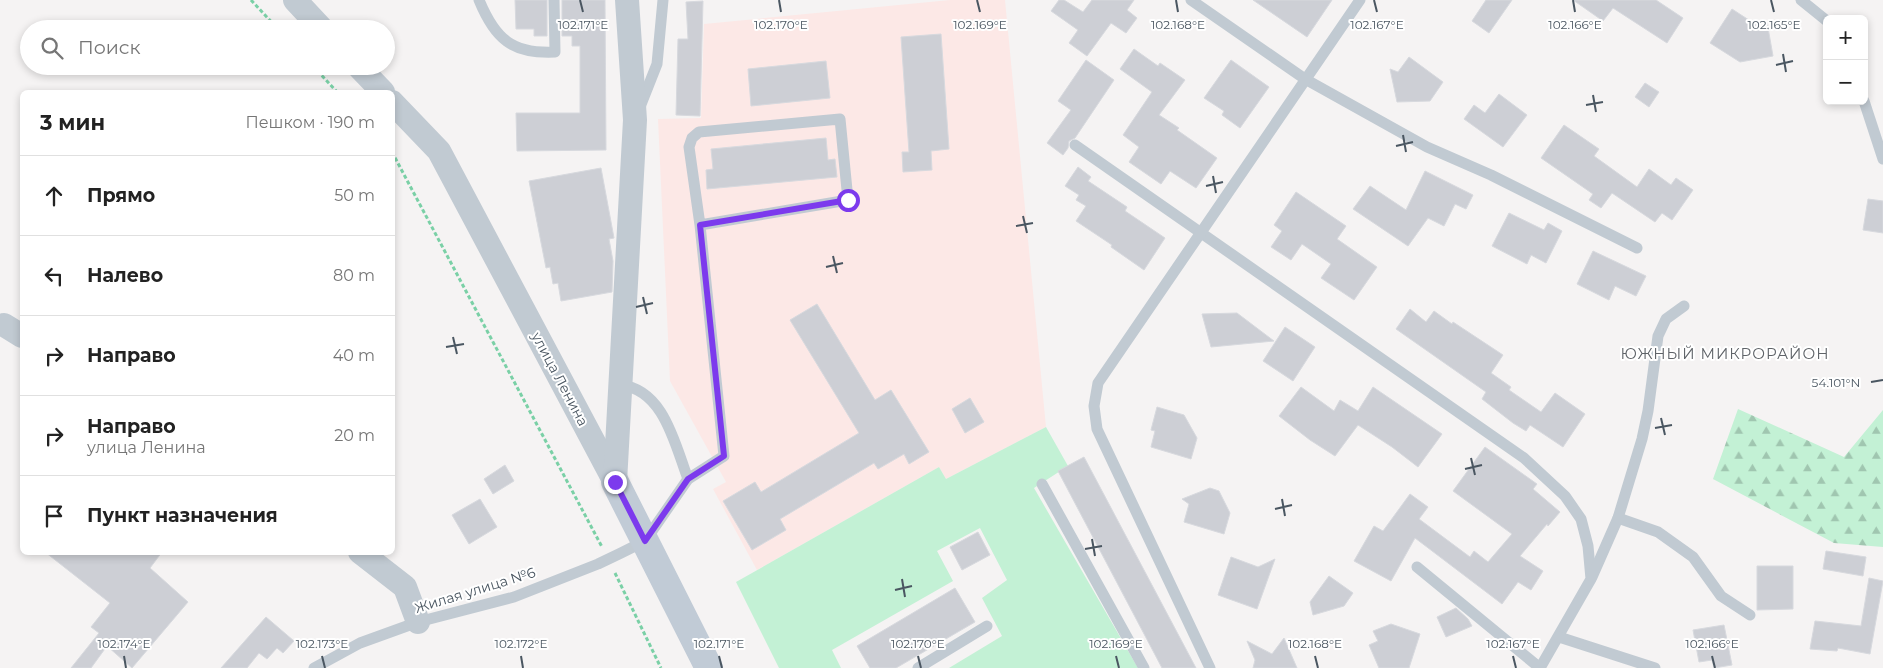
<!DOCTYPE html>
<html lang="ru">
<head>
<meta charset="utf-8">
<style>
  :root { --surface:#fff; --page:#f2f2f2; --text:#222; --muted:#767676; --line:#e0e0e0 }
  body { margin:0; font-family:Montserrat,sans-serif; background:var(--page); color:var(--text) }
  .controls { position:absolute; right:15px; top:15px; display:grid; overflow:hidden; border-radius:8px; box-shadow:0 2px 8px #0003 }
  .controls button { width:45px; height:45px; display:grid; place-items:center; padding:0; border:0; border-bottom:1px solid var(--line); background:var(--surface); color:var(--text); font:25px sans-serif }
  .stop { position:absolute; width:15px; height:15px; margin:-11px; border:4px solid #7c3aed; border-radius:50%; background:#fff }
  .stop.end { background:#7c3aed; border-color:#fff; box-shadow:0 1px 5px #0008 }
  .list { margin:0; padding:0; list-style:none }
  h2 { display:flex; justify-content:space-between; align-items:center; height:65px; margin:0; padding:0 20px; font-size:21px }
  h2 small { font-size:16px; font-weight:400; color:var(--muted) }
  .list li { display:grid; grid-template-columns:32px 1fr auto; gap:15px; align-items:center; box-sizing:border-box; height:80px; padding:0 20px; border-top:1px solid var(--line) }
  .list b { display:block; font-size:19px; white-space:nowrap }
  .list p { margin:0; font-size:16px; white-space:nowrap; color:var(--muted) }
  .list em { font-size:16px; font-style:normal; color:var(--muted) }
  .icon { flex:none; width:28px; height:28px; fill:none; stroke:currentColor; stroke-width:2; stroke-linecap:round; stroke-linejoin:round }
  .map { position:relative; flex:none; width:1883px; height:668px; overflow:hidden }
  .search { position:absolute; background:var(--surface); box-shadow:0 2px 8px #0003; left:20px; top:20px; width:375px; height:55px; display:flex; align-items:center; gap:12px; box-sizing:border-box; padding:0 18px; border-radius:28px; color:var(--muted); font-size:19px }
  .panel { position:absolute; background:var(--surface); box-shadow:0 2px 8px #0003; left:20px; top:90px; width:375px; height:465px; border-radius:8px }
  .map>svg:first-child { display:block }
</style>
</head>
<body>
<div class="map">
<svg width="1883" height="668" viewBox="0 0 1883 668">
  <defs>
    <pattern id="forest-firs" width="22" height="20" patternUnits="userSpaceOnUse" patternTransform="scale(1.25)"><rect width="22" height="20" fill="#c3f1d5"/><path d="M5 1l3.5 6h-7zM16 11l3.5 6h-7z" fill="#a0c6b0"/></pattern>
  </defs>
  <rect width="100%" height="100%" fill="#f5f3f3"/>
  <polygon fill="#fce8e6" points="950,0 1005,0 1046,427 946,479 939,467 757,570 713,489 726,482 670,381 658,119 701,118 704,24"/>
  <polygon fill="#c3f1d5" points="1046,427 1068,466 1034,488 1138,668 949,668 1002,636 982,598 1007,580 980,528 937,551 953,581 832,650 841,668 779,668 736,582 939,467 946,479"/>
  <polygon fill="url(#forest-firs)" points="1738,409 1844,457 1883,410 1883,547 1834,543 1713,479"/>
  <g fill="#cdcfd5" stroke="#d7d9de">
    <polygon points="515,0 547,0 547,36 534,36 534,29 516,29"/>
    <polygon points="562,0 605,0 606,150 517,151 516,113 580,113 580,46 572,46 572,36 562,36"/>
    <polygon points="1059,0 1064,0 1083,12 1092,0 1134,0 1127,10 1137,18 1126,33 1111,23 1087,56 1069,43 1078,30 1051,11"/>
    <polygon points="1253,0 1332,0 1307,37"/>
    <polygon points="1486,0 1512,0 1489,33 1472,21"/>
    <polygon points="1573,0 1656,0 1683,18 1667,43 1613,8 1603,21"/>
    <polygon points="703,1 700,116 676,115 678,39 688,39 686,2"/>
    <polygon points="1732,9 1755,24 1767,22 1773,56 1740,62 1710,43"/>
    <polygon points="941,34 949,149 931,151 932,170 903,172 902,152 909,152 901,37"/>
    <polygon points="1134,49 1158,66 1160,63 1185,80 1159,115 1179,128 1177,130 1217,158 1196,188 1170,171 1161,184 1129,162 1139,147 1123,135 1152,92 1120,69"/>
    <polygon points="1409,57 1443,82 1430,101 1397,102 1390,69 1398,72"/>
    <polygon points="1086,60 1114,80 1075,138 1069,141 1068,148 1063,155 1047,143 1071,110 1058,101"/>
    <polygon points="1231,60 1269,87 1240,128 1222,115 1224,111 1204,98"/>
    <polygon points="826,61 830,98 751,106 748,69"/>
    <polygon points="1645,83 1659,92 1649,107 1635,97"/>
    <polygon points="1499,94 1527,115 1503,147 1464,119 1474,105 1485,113"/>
    <polygon points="1564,125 1599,149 1594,156 1637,187 1649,169 1671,185 1676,178 1693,190 1672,220 1662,213 1655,222 1612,193 1601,208 1589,200 1593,194 1541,158"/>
    <polygon points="826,138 828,160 835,159 837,177 707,189 706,170 713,169 711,149"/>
    <polygon points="1078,167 1091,177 1088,181 1127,207 1125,211 1165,238 1144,270 1111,247 1112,245 1076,221 1086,206 1076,200 1079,195 1065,186"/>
    <polygon points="601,168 614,238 609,239 613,261 612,292 561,301 558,283 553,284 550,267 546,268 529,181"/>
    <polygon points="1425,171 1473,195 1466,209 1455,204 1444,226 1428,218 1408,246 1353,209 1370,186 1406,210"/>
    <polygon points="1296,192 1346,226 1337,239 1377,267 1354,300 1321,278 1331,264 1302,244 1291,260 1271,247 1282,231 1274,225"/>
    <polygon points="1868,199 1883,201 1883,233 1863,230"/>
    <polygon points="1509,213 1544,230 1548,223 1562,231 1546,263 1531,255 1527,264 1492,246"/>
    <polygon points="1593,251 1646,276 1636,296 1615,286 1609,300 1577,284"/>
    <polygon points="817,304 875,400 891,390 929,452 909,464 904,454 878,469 874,463 780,519 786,530 752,550 723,501 755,482 761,492 859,433 790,320"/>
    <polygon points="1410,309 1426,322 1434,311 1452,324 1453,322 1503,355 1491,373 1511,387 1509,390 1541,412 1555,393 1585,414 1563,447 1530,425 1526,431 1513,423 1482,399 1486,392 1396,329"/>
    <polygon points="1237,313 1274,341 1211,347 1202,314"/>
    <polygon points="1285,327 1315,347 1293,381 1263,361"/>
    <polygon points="1301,387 1334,411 1340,400 1358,411 1373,387 1442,434 1418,467 1392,447 1358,425 1335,456 1310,440 1279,416"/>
    <polygon points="970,398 984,422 965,433 952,409"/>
    <polygon points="1157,407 1184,415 1197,438 1191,459 1151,447 1155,431 1151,430"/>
    <polygon points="1485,447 1537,484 1533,489 1560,512 1548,526 1547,524 1520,556 1543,571 1531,590 1518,582 1502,604 1415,538 1391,581 1354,561 1374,526 1383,531 1410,494 1428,507 1419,519 1470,557 1474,551 1488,562 1512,534 1453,491"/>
    <polygon points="1084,457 1196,668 1162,668 1058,471"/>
    <polygon points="505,465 514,481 493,494 484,479"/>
    <polygon points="1210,488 1219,491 1230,513 1224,534 1184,522 1189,504 1182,499"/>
    <polygon points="480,499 497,527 469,544 452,515"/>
    <polygon points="978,532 990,555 962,570 950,547"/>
    <polygon points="1826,551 1866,557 1863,576 1823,569"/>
    <polygon points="45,552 162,552 150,568 188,602 132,668 107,646 91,668 71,668 99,633 91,627 110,603"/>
    <polygon points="1231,557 1258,567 1275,559 1257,609 1218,595"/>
    <polygon points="1757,566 1793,566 1793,609 1757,610"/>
    <polygon points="1329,576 1353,593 1344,606 1313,615 1310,602"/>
    <polygon points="1869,578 1883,581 1870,654 1838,648 1837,651 1810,649 1815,621 1861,626"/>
    <polygon points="955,588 975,622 896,668 870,668 857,646"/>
    <polygon points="1456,608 1468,619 1472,626 1446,637 1437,617"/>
    <polygon points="266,617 294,641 283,653 277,648 267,659 259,653 247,668 221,668"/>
    <polygon points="1391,624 1420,634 1409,668 1379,668 1369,645 1378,641 1373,631"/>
    <polygon points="1724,625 1732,665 1714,668 1712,660 1699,662 1693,630"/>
    <polygon points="1284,638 1297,668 1253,668 1255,660 1247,641 1272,654"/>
  </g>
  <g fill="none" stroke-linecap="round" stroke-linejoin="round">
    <g stroke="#7ad0a6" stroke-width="3" stroke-dasharray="4 2.5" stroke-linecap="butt">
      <polyline points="251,0 278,29"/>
      <polyline points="313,66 337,92"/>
      <polyline points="392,152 602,547"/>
      <polyline points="615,573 661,668"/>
    </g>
    <g stroke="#c1cad2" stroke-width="11">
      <path d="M479,0C495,39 512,54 555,52L554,0"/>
      <polyline points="1191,0 1305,79 1427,147 1491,175 1637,248"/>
      <polyline points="1801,0 1827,21"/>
      <polyline points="1864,101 1883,159"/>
      <polyline points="640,107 657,64 663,0"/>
      <polyline points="1075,145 1524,458 1565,496 1581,519 1588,546 1591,579 1540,668"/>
      <path d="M620,385C664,389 675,445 688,479"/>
      <polyline points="1042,484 1144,668"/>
      <polyline points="1618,518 1658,532 1693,557 1721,596 1750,615"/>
      <polyline points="1417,567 1540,668"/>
      <polyline points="1592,577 1618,518 1642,439 1648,411 1658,336 1666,319 1684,306"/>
      <polyline points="1559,637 1655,668"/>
      <polyline points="314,668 360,643 418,622 514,597 598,564 621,553 645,541 688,479 724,456 700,225 848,200 840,119 699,132 692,138 689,147 700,225"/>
      <polyline points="918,668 987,626"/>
      <polyline points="1210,668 1097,429 1094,406 1098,383 1360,0"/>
    </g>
    <g stroke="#c1cad2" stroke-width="24">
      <polyline points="295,0 322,29"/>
      <polyline points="358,66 383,92"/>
      <polyline points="392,102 439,151 615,482"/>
      <polyline points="4,325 22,336"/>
      <polyline points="615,482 635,120 627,0"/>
      <polyline points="360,552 405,587 418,622"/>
    </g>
    <polyline stroke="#c1cbd6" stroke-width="28" points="615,482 709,668"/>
  </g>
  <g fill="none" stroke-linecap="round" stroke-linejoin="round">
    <polyline stroke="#7c3aed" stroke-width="6" points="615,482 645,541 688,479 724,456 700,225 848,200"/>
  </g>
  <path fill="none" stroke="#4a5661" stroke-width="2" d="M580,0L583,12M779,0L781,12M977,0L980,12M1176,0L1178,12M1374,0L1377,12M1573,0L1575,12M1771,0L1774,12M1783,54L1786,72M1776,65L1793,61M1593,95L1596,112M1586,105L1603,102M1403,135L1406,152M1396,146L1413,142M1213,176L1216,193M1206,186L1223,182M1023,216L1027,233M1016,226L1033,223M833,256L837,273M826,267L843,263M643,297L647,314M636,307L653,303M453,337L457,354M446,347L464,344M1871,382L1883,380M1661,418L1665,435M1655,428L1672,425M1471,458L1475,475M1465,469L1482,465M1282,499L1285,516M1275,509L1292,505M1092,539L1095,556M1085,549L1102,546M902,579L905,597M895,590L912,586M124,656L126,668M322,656L325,668M521,656L523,668M719,656L722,668M918,656L921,668M1116,656L1119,668M1315,656L1318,668M1513,656L1516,668M1712,656L1715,668"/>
  <g text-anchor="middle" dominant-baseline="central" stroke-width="4" stroke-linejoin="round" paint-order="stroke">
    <g font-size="14" fill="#4a5661" stroke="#fff">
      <text transform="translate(560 379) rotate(62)">улица Ленина</text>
      <text transform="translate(475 590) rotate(-17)">Жилая улица №6</text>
    </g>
    <g font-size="15" letter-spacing="1" fill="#5f6368" stroke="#fff">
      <text x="1725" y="353">ЮЖНЫЙ МИКРОРАЙОН</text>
    </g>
  </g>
  <g font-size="12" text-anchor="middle" fill="#4a5661" stroke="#fff" stroke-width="4" stroke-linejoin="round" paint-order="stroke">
    <text x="583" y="29">102.171°E</text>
    <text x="781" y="29">102.170°E</text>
    <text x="980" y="29">102.169°E</text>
    <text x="1178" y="29">102.168°E</text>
    <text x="1377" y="29">102.167°E</text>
    <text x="1575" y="29">102.166°E</text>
    <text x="1774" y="29">102.165°E</text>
    <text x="1836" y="387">54.101°N</text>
    <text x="124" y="648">102.174°E</text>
    <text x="322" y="648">102.173°E</text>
    <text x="521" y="648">102.172°E</text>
    <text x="719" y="648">102.171°E</text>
    <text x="918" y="648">102.170°E</text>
    <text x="1116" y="648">102.169°E</text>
    <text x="1315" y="648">102.168°E</text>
    <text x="1513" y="648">102.167°E</text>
    <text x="1712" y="648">102.166°E</text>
  </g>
</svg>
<div class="controls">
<button>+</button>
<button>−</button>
</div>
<div class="stop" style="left:848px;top:200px"></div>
<div class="stop end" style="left:615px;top:482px"></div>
<div class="search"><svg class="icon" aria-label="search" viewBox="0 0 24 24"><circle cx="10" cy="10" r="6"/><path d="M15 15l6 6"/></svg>Поиск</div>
<section class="panel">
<h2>3 мин<small>Пешком · 190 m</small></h2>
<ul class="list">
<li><svg class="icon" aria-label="ahead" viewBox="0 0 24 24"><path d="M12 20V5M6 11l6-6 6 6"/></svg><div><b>Прямо</b></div><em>50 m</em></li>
<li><svg class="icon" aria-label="left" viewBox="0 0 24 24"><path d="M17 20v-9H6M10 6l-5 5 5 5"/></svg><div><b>Налево</b></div><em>80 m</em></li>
<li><svg class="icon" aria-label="right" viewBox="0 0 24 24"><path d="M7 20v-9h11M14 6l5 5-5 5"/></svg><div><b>Направо</b></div><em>40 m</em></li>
<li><svg class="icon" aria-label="right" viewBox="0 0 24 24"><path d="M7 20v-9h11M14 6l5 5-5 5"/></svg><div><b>Направо</b><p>улица Ленина</p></div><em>20 m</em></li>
<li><svg class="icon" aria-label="arrive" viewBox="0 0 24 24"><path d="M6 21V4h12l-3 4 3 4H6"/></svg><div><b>Пункт назначения</b></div></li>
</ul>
</section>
</div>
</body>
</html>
